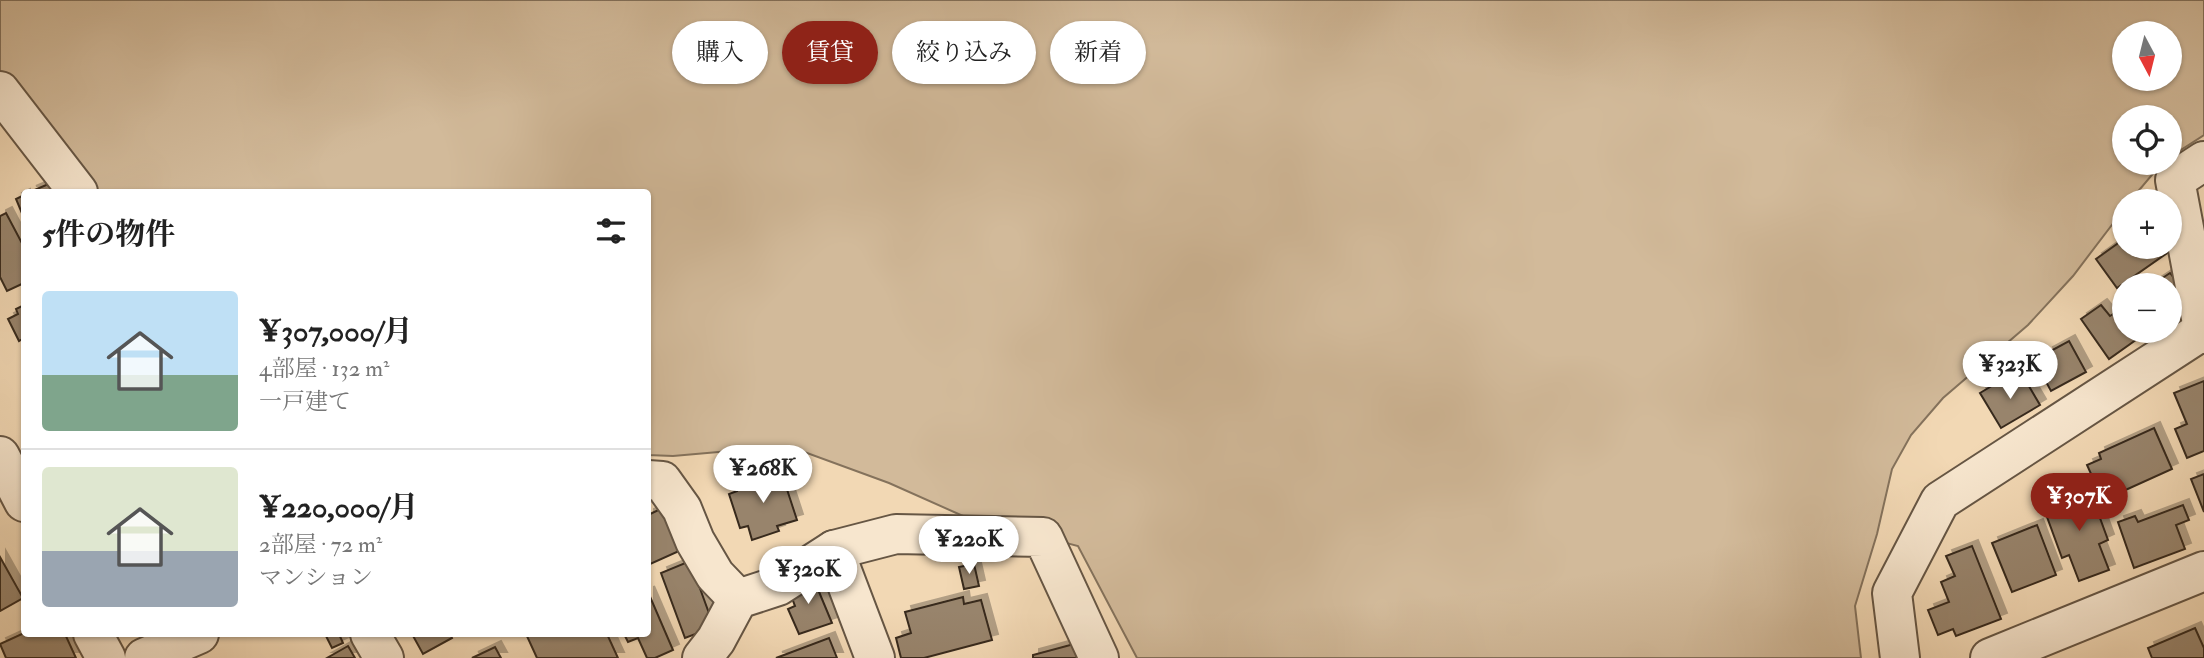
<!DOCTYPE html>
<html lang="ja">
<head>
<meta charset="utf-8">
<style>
  :root { --surface:#fff; --page:#f2f2f2; --text:#222; --muted:#767676; --line:#e0e0e0; --accent:#8f2418 }
  body { margin:0; font-family:"IM FELL Double Pica","Noto Serif JP",serif; background:var(--page); color:var(--text); height:100vh; display:flex; flex-direction:column; font-size:26px; white-space:nowrap }
  * { box-sizing:border-box; margin:0 }
  p { font-size:23px; color:var(--muted) }
  .icon { flex:none; width:38px; height:38px; fill:none; stroke:currentColor; stroke-width:2; stroke-linecap:round; stroke-linejoin:round }
  .map { position:relative; flex:1; overflow:hidden }
  .sheet { position:absolute; left:21px; top:189px; width:630px; height:448px; display:flex; flex-direction:column; background:var(--surface); border-radius:7px; box-shadow:0 2px 5px #0004 }
  .sheet>* { flex:none }
  .guide { position:absolute; left:672px; top:21px; width:665px; height:63px; display:flex; gap:14px }
  .needle { width:46px; rotate:173deg }
  .tools { position:absolute; left:2112px; top:21px; display:grid; gap:14px }
  .tools a { display:grid; place-items:center; width:70px; height:70px; border-radius:50%; background:var(--surface); box-shadow:0 2px 5px #0004; font-size:35px }
  .price { position:absolute; translate:-50% -60px; padding:0 16px; border-radius:24px; background:#fff; color:#222; font-size:23px; line-height:46px; filter:drop-shadow(0 2px 4px #0008) }
  .price::after { content:''; position:absolute; left:50%; top:42px; width:21px; height:16px; margin-left:-10px; background:inherit; clip-path:polygon(0 0,100% 0,50% 100%) }
  .price.active { background:var(--accent); color:#fff }
  ul { padding:0; list-style:none }
  li { display:flex; align-items:center; gap:21px; height:175px; padding:0 21px }
  li+li { border-top:2px solid var(--line) }
  li span { display:grid; place-items:center; flex:none; width:196px; height:140px; border-radius:7px; color:#555 }
  li>.icon { margin-inline-start:auto }
  span .icon { width:84px; height:84px; fill:#fffc; stroke-width:1 }
  li b { font-size:30px }
  h2 { display:flex; justify-content:space-between; align-items:center; height:84px; padding:0 21px; font-size:30px }
  .tag { padding:0 24px; border-radius:32px; background:var(--surface); box-shadow:0 2px 5px #0004; font-size:24px; line-height:63px }
  .tag.active { background:var(--accent); color:#fff }
  .map>svg:first-child { display:block }
  .green { fill:#d2ba9a; stroke:#84725c; stroke-width:2; fill-rule:evenodd }
  .building { fill:#98846c; stroke:#372a1e; stroke-width:2; filter:url(#shadow) }
  .lines { fill:none; stroke-linecap:round; stroke-linejoin:round }
  .minor-casing { stroke:#665644; stroke-width:42 }
  .minor { stroke:#f7e6ce; stroke-width:38 }
</style>
</head>
<body>
<div class="map">
<svg width="2204" height="658" viewBox="0 0 2204 658">
  <defs>
    <filter id="shadow"><feDropShadow dx="6" dy="-6" stdDeviation="0" flood-color="#0004"/></filter>
  </defs>
  <rect width="100%" height="100%" fill="#f2d8b4"/>
  <filter id="stains"><feTurbulence type="fractalNoise" baseFrequency=".00286" numOctaves="4"/><feColorMatrix values="0 0 0 0 .2 0 0 0 0 .09 0 0 0 0 .02 0 0 0 .5 -.17"/></filter>
  <radialGradient id="worn" r=".72"><stop offset=".6" stop-color="#630" stop-opacity="0"/><stop offset="1" stop-color="#630" stop-opacity=".3"/></radialGradient>
  <path class="green" d="M0 0H2204V135L2170 157V117H2124V163H2162L2130 201H2124V209L2073 276 2028 325 1943 398 1911 435 1892 469 1877 534 1855 606 1861 658H1137L1078 546 963 516 889 483 788 446 673 456 648 455V192H88L30 119 0 72ZM2124 33H2170V79H2124Z"/>
  <g class="building">
    <path d="M53 182 58 192H30Z"/>
    <path d="M24 195V218L16 199Z"/>
    <path d="M6 213 24 247V283L7 291 0 277V216Z"/>
    <path d="M2124 239V247H2170L2173 249 2117 288 2096 259Z"/>
    <path d="M2170 273 2181 287 2172 292 2182 307 2170 316V285H2152Z"/>
    <path d="M24 305V338L19 341 8 319 18 314 16 309Z"/>
    <path d="M2101 305 2110 316 2121 309 2124 315V331H2136L2140 337 2109 359 2081 319Z"/>
    <path d="M2069 341 2086 372 2051 391 2038 367 2051 361 2047 353Z"/>
    <path d="M2023 376 2040 405 2001 428 1980 393 2000 381 2004 387Z"/>
    <path d="M2204 381V451L2187 458 2175 429 2187 424 2174 393Z"/>
    <path d="M2154 428 2172 469 2110 497 2109 492 2101 496 2087 465 2101 459 2099 453Z"/>
    <path d="M781 471 797 520 777 526 779 531 752 540 748 526 740 528 729 494 737 491 736 486Z"/>
    <path d="M2204 474V512L2191 479Z"/>
    <path d="M2089 488 2108 540 2099 544 2109 570 2079 581 2069 555 2062 558 2043 506Z"/>
    <path d="M669 505 688 547 648 565V515Z"/>
    <path d="M2183 505 2189 520 2176 525 2185 549 2134 568 2118 522 2135 516 2138 522Z"/>
    <path d="M2037 525 2056 575 2012 592 1992 543Z"/>
    <path d="M1972 546 2001 619 1956 636 1953 629 1938 635 1928 610 1949 602 1941 582 1955 576 1946 556Z"/>
    <path d="M0 557 23 598 0 611Z"/>
    <path d="M690 561 714 627 685 638 661 573Z"/>
    <path d="M974 564 979 586 964 589 959 567Z"/>
    <path d="M812 575 832 623 799 634 788 609 795 606 787 585Z"/>
    <path d="M648 592 673 650 655 658H647L638 638 628 642 624 634H648Z"/>
    <path d="M963 597 964 604 981 600 992 640 924 658H901L896 638 911 633 905 612Z"/>
    <path d="M2195 628 2204 648V658H2152L2148 648Z"/>
    <path d="M24 633 65 634 76 658H6L0 644Z"/>
    <path d="M325 634H339L343 643 332 648Z"/>
    <path d="M412 634H450L452 638 423 654Z"/>
    <path d="M526 634H607L618 658H537Z"/>
    <path d="M829 638 837 658H776Z"/>
    <path d="M1074 644 1077 658H1033V655Z"/>
    <path d="M348 646 355 658H327Z"/>
    <path d="M495 647 501 658H472Z"/>
  </g>
  <g class="lines">
    <defs>
      <g id="minor">
        <path d="M0 91 78 192"/>
        <path d="M2204 161 2175 180 2204 334"/>
        <path d="M0 456 24 502"/>
        <path d="M648 480 662 481 682 509 695 541 715 575 738 599"/>
        <path d="M834 550 875 658"/>
        <path d="M93 634 106 658"/>
        <path d="M370 634 384 658"/>
        <path d="M144 658 199 634"/>
        <path d="M702 658 716 640 738 599 778 586 834 550 896 534 1043 537 1099 658"/>
        <path d="M1900 658 1892 593 1940 501 2202 331"/>
        <path d="M1990 658 2204 571"/>
      </g>
    </defs>
    <use href="#minor" class="minor-casing"/>
    <use href="#minor" class="minor"/>
  </g>
  <rect width="100%" height="100%" filter="url(#stains)"/>
  <rect width="100%" height="100%" fill="url(#worn)"/>
</svg>
<div class="tools">
<a><svg class="needle" viewBox="-14 -14 28 28"><path d="M0-13l5 13h-10z" fill="#e53935"/><path d="M0 13l5-13h-10z" fill="#767676"/></svg></a>
<a><svg class="icon" aria-label="locate" viewBox="0 0 24 24"><circle cx="12" cy="12" r="6"/><path d="M12 2v4M12 18v4M2 12h4M18 12h4"/></svg></a>
<a>+</a>
<a>−</a>
</div>
<b class="price" style="left:2010px;top:401px">¥323K</b>
<b class="price" style="left:763px;top:505px">¥268K</b>
<b class="price active" style="left:2079px;top:533px">¥307K</b>
<b class="price" style="left:969px;top:576px">¥220K</b>
<b class="price" style="left:808px;top:606px">¥320K</b>
<div class="guide">
<a class="tag">購入</a>
<a class="tag active">賃貸</a>
<a class="tag">絞り込み</a>
<a class="tag">新着</a>
</div>
<section class="sheet">
<h2>5件の物件<svg class="icon" aria-label="filters" viewBox="0 0 24 24"><path d="M4 7h16M4 17h16"/><circle cx="9" cy="7" r="2"/><circle cx="15" cy="17" r="2"/></svg></h2>
<ul>
<li><span style="background:linear-gradient(#bfe0f5 60%,#7fa58c 0)"><svg class="icon" aria-label="home" viewBox="0 0 24 24"><path d="M3 11l9-7 9 7M6 9v11h12V9"/></svg></span><div><b>¥307,000/月</b><p>4部屋 · 132 m²</p><p>一戸建て</p></div></li>
<li><span style="background:linear-gradient(#dfe7d0 60%,#9aa5b1 0)"><svg class="icon" aria-label="home" viewBox="0 0 24 24"><path d="M3 11l9-7 9 7M6 9v11h12V9"/></svg></span><div><b>¥220,000/月</b><p>2部屋 · 72 m²</p><p>マンション</p></div></li>
</ul>
</section>
</div>
</body>
</html>
